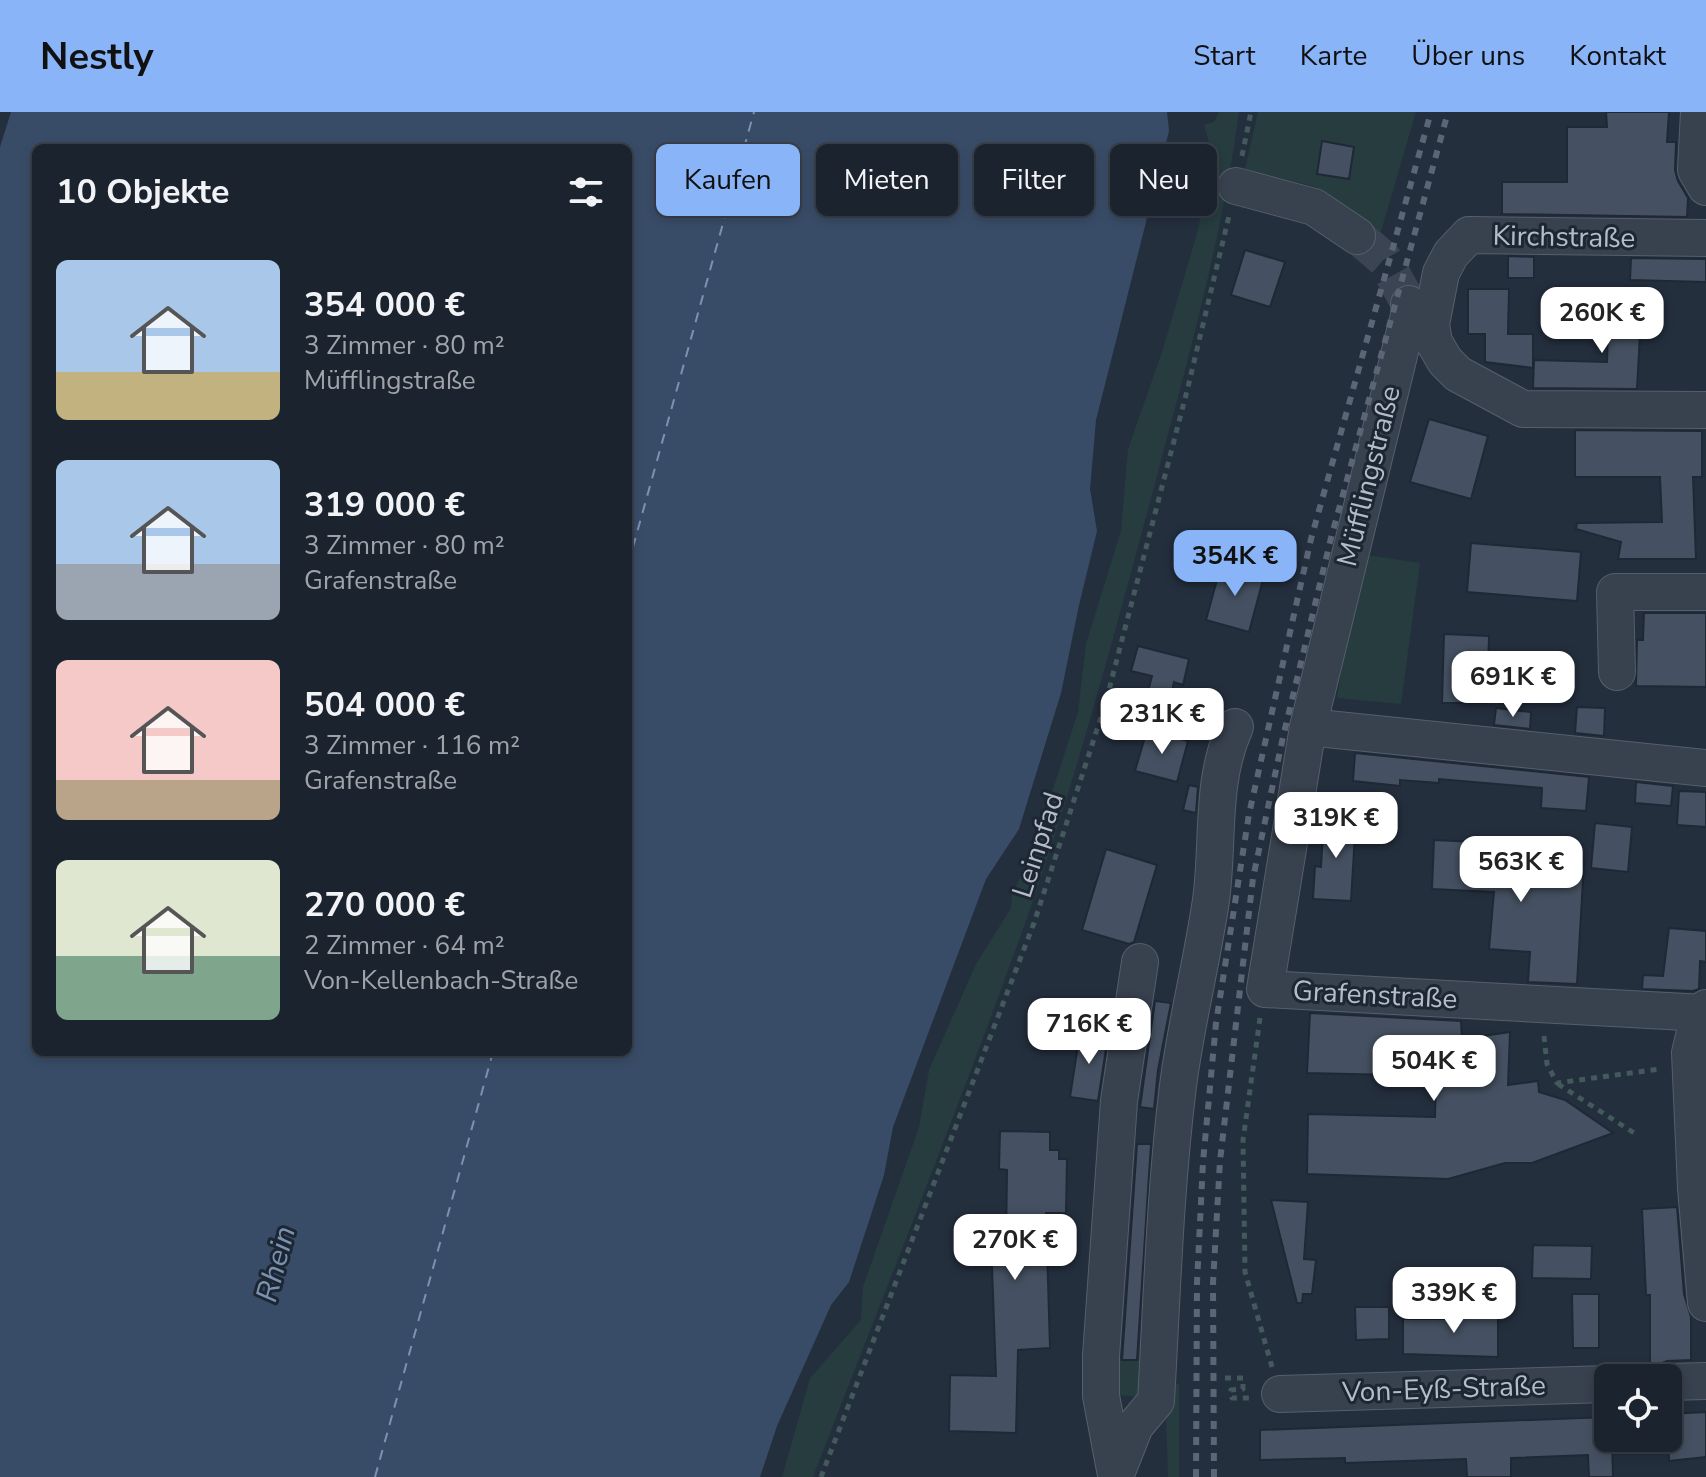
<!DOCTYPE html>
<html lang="de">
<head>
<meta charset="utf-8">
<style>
  :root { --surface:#1b232e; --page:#282f3a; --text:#f1f3f6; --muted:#a0a4aa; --line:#39404a; --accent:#8ab4f8 }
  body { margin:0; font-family:"Nunito Sans",sans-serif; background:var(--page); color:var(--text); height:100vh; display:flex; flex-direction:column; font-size:30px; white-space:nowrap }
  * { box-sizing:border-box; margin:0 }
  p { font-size:26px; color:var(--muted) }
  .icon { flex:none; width:44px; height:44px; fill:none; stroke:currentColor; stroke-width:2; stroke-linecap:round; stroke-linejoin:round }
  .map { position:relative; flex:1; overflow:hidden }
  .side { position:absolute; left:32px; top:32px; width:600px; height:912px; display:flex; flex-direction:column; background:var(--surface); border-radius:12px; box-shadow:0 4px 12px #0003,0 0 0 2px var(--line) }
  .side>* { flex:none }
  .banner { position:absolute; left:656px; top:32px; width:760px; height:72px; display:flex; gap:16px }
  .tools { position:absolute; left:1594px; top:1252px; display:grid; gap:16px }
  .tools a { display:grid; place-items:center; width:88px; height:88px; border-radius:12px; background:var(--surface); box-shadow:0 4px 12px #0003,0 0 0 2px var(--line); font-size:40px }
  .price { position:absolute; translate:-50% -68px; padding:0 18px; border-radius:16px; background:#fff; color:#222; font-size:26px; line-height:52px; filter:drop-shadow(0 2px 4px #0008) }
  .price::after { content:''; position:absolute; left:50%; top:48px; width:24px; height:18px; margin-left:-12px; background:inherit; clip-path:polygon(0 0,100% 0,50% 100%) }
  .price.on { background:var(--accent); color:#111 }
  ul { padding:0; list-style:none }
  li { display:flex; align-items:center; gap:24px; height:200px; padding:0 24px }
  li span { display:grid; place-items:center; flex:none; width:224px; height:160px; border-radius:12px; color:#555 }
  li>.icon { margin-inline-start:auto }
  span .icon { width:96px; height:96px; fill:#fffc; stroke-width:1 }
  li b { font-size:34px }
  h2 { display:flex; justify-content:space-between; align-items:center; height:96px; padding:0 24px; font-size:34px }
  .tag { padding:0 28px; border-radius:12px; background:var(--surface); box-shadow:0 4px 12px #0003,0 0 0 2px var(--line); font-size:28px; line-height:72px }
  .tag.on { background:var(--accent); color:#111 }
  header { display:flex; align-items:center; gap:48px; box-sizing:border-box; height:112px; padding:0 40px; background:var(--accent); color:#111 }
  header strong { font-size:38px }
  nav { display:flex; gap:44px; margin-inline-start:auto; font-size:28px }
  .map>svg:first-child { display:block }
  .green { fill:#263c3f }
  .water { fill:#394c67; fill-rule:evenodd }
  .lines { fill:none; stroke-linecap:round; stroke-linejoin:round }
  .ferry { stroke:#7c92b1; stroke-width:2; stroke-dasharray:10 8; stroke-linecap:butt }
  .building { fill:#455162; stroke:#1f2835; stroke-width:2 }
  .minor-tunnel { stroke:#3a4453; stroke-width:36; stroke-dasharray:36 18; stroke-linecap:butt }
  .minor-casing { stroke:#565f6c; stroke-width:38 }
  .path { stroke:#44595c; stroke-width:5; stroke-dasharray:6 6; stroke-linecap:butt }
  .minor { stroke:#38414e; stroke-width:36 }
  .rail { stroke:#5a6575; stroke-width:6; stroke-dasharray:8 8; stroke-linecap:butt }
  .labels { text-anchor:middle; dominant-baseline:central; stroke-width:6; stroke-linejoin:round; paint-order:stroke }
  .street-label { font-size:28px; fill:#b4bcc9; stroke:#1d2633 }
  .water-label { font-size:30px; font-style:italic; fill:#7c92b1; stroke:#1d2633 }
</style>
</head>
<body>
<header>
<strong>Nestly</strong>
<nav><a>Start</a><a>Karte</a><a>Über uns</a><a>Kontakt</a></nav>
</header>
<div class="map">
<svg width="1706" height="1365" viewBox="0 0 1706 1365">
  <rect width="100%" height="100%" fill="#242f3e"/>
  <g class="green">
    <path d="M1219 0H1239C1222 128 1186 254 1153 379 1113 527 1074 676 1022 820 956 1003 883 1184 813 1365H782L810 1266 861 1208 863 1175 919 1015 929 958 976 852 1011 796 1012 783 1036 730 1078 600 1086 532 1121 419 1128 337 1162 240 1198 118 1212 41 1204 13 1214 10Z"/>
    <path d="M1258 0H1416L1377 133 1364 115 1320 86 1316 75 1245 57Z"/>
    <path d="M1360 442 1420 451 1401 592 1337 586Z"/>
    <path d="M1117 1247 1142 1248 1143 1285 1115 1283Z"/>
    <path d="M1165 1271 1179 1272V1365H1168Z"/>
  </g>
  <path class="water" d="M11 0H1167L1169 19 1096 308 1090 377 1097 419 1079 493 1061 581 1019 717 986 767 893 1015 884 1063 849 1170 831 1193 777 1314 760 1365H0V35ZM36 36H628V940H36Z"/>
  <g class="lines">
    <g class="ferry">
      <path d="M628 453 754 0"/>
      <path d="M375 1365 493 940"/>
    </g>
  </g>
  <g class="building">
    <path d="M1606 0H1669L1667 30H1676L1675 58 1678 69 1688 86 1687 105 1502 102V70H1567V15H1607Z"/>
    <path d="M1322 29 1354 35 1349 67 1317 62Z"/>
    <path d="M1245 138 1285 150 1270 195 1231 183Z"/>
    <path d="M1508 144 1534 145V166H1508Z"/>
    <path d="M1631 146 1706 147V170L1630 168Z"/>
    <path d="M1468 177H1509L1508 222H1533V256L1485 250V222H1468Z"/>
    <path d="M1609 184 1642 185 1637 277 1533 276 1534 248 1607 250Z"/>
    <path d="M1429 307 1488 324 1471 387 1410 370Z"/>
    <path d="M1575 318 1702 319V365H1693L1696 447H1618L1621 430 1576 417 1577 411 1662 410 1660 365H1575Z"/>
    <path d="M1471 431 1581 440 1577 489 1467 480Z"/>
    <path d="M1221 453 1264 464 1249 520 1206 508Z"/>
    <path d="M1644 501H1706V575L1636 574 1637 528H1643Z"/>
    <path d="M1444 522 1489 524 1487 591H1442Z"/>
    <path d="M1138 534 1189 547 1183 573 1174 570 1169 593 1146 587 1152 564 1131 559Z"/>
    <path d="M1577 595 1605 596 1604 624 1575 621Z"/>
    <path d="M1496 596 1531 600 1530 617 1494 613Z"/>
    <path d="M1147 618 1188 629 1177 670 1135 659Z"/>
    <path d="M1355 641 1589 665 1586 699 1541 696 1542 676 1439 667V671L1400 668V674L1353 669Z"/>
    <path d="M1636 670 1673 674 1671 694 1635 691Z"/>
    <path d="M1189 673 1198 675 1196 701 1183 698Z"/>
    <path d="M1679 679 1706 680V715L1677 713Z"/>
    <path d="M1324 704 1356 706 1351 789 1313 787 1315 754 1321 755Z"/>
    <path d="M1595 711 1632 715 1628 760 1591 756Z"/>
    <path d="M1434 728 1497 731 1496 746 1584 750 1577 872 1528 870 1530 840 1489 837 1494 780 1432 777Z"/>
    <path d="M1106 737 1157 753 1134 830 1129 832 1082 818Z"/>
    <path d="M1669 816 1706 819V850L1700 849 1699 877 1693 879 1642 877 1643 863 1663 864Z"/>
    <path d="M1155 889 1171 891 1158 958 1154 997 1140 995Z"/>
    <path d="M1310 901 1461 909 1462 927 1510 920 1508 973 1538 969 1539 980 1565 988 1613 1021 1532 1051H1505L1448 1067 1307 1062 1308 1002 1435 1005 1436 964 1307 961Z"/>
    <path d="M1080 920 1108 924 1098 989 1070 985Z"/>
    <path d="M1000 1019 1050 1020V1038H1059V1047H1067L1066 1101H1046L1050 1236 1018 1238 1016 1321 949 1319 950 1263 996 1264 991 1129H1006L1007 1058 999 1057Z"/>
    <path d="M1137 1032H1151L1137 1248H1122Z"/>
    <path d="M1271 1088 1308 1090 1304 1147 1316 1148 1312 1182H1303L1302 1191H1297Z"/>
    <path d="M1677 1095 1684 1182 1691 1205V1248L1667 1249 1650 1256V1183H1646L1642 1097Z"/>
    <path d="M1533 1133 1592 1134 1591 1167 1532 1166Z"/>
    <path d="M1572 1182H1599V1236H1573Z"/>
    <path d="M1355 1195H1389V1227L1356 1228Z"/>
    <path d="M1461 1197H1498V1245L1403 1242V1207H1461Z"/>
    <path d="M1706 1300V1345L1669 1349 1668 1302Z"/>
    <path d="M1608 1305V1326H1612L1613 1365H1589L1588 1343 1511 1346V1365H1467L1466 1347 1345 1351V1346L1260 1348V1318Z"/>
  </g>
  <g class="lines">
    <path class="minor-tunnel" d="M1357 124 1384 147 1409 192"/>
    <defs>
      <g id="minor">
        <path d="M1699 0 1696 58 1706 75"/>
        <path d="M1236 74 1314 95 1357 124"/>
        <path d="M1706 126 1469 123 1451 142 1441 161 1431 212 1434 230 1445 249 1458 262 1523 297 1706 298"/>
        <path d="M1409 192 1411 196 1403 227 1308 615 1265 877 1704 901"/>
        <path d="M1617 560 1615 480H1706"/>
        <path d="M1308 615 1706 656"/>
        <path d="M1706 896 1695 920 1690 941 1696 1076 1706 1191"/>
        <path d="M1668 1270 1706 1269"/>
        <path d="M1280 1282 1608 1272"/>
        <path d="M1116 1362 1135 1314 1156 1289C1162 1184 1165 1078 1178 974 1186 911 1202 850 1211 788 1219 730 1210 670 1235 615"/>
        <path d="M1116 1363 1101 1284V1244L1119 989 1140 850"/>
      </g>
    </defs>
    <use href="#minor" class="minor-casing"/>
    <g class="path">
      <path d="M1242 44 1251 0"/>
      <path d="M1105 593 1125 599 1207 611"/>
      <path d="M1260 906 1243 1028 1245 1160 1272 1255"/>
      <path d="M1544 924 1547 952 1557 971 1660 957"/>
      <path d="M1558 972 1634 1021"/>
      <path d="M1225 1266H1243V1277L1231 1278 1232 1286H1251"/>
      <path d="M821 1365 1034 811 1105 593 1187 279 1229 104"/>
    </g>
    <use href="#minor" class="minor"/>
    <g class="rail">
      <path d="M1196 1365 1197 1171 1203 1050 1216 911 1249 702 1311 427 1431 0"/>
      <path d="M1214 1365 1213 1171 1220 1049 1253 766 1283 625 1331 426 1448 0"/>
    </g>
  </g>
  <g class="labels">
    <g class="street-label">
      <text transform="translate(1564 125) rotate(1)">Kirchstraße</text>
      <text transform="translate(1369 364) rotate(-76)">Müfflingstraße</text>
      <text transform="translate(1038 733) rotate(-72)">Leinpfad</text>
      <text transform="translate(1375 883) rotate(3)">Grafenstraße</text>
      <text transform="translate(1444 1277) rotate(-2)">Von-Eyß-Straße</text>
    </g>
    <g class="water-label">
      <text transform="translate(276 1152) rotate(-75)">Rhein</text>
    </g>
  </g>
</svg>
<div class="tools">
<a><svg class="icon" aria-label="locate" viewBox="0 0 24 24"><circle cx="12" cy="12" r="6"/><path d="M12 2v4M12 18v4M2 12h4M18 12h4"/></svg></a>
</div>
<b class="price" style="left:1602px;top:243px">260K €</b>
<b class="price on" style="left:1235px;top:486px">354K €</b>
<b class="price" style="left:1513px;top:607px">691K €</b>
<b class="price" style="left:1162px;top:644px">231K €</b>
<b class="price" style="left:1336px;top:748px">319K €</b>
<b class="price" style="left:1521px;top:792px">563K €</b>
<b class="price" style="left:1089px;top:954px">716K €</b>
<b class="price" style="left:1434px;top:991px">504K €</b>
<b class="price" style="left:1015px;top:1170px">270K €</b>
<b class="price" style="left:1454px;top:1223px">339K €</b>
<div class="banner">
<a class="tag on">Kaufen</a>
<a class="tag">Mieten</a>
<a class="tag">Filter</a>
<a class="tag">Neu</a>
</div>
<section class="side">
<h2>10 Objekte<svg class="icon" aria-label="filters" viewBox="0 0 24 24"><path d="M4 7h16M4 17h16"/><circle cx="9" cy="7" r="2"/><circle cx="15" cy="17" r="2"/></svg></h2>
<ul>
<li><span style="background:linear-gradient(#a9c7e8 70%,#c2b280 0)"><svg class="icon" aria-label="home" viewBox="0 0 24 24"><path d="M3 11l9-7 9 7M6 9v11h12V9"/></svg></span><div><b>354 000 €</b><p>3 Zimmer · 80 m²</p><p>Müfflingstraße</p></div></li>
<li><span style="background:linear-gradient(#a9c7e8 65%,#9aa5b1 0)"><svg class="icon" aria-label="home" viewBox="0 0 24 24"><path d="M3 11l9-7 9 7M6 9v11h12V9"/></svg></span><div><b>319 000 €</b><p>3 Zimmer · 80 m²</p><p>Grafenstraße</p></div></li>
<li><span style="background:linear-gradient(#f6c9c9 75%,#b9a48a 0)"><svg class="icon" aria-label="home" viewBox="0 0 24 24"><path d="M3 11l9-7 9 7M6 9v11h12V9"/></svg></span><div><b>504 000 €</b><p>3 Zimmer · 116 m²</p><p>Grafenstraße</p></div></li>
<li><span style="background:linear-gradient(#dfe7d0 60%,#7fa58c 0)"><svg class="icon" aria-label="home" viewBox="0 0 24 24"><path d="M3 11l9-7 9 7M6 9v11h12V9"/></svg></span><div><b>270 000 €</b><p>2 Zimmer · 64 m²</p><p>Von-Kellenbach-Straße</p></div></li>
</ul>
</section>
</div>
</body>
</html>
